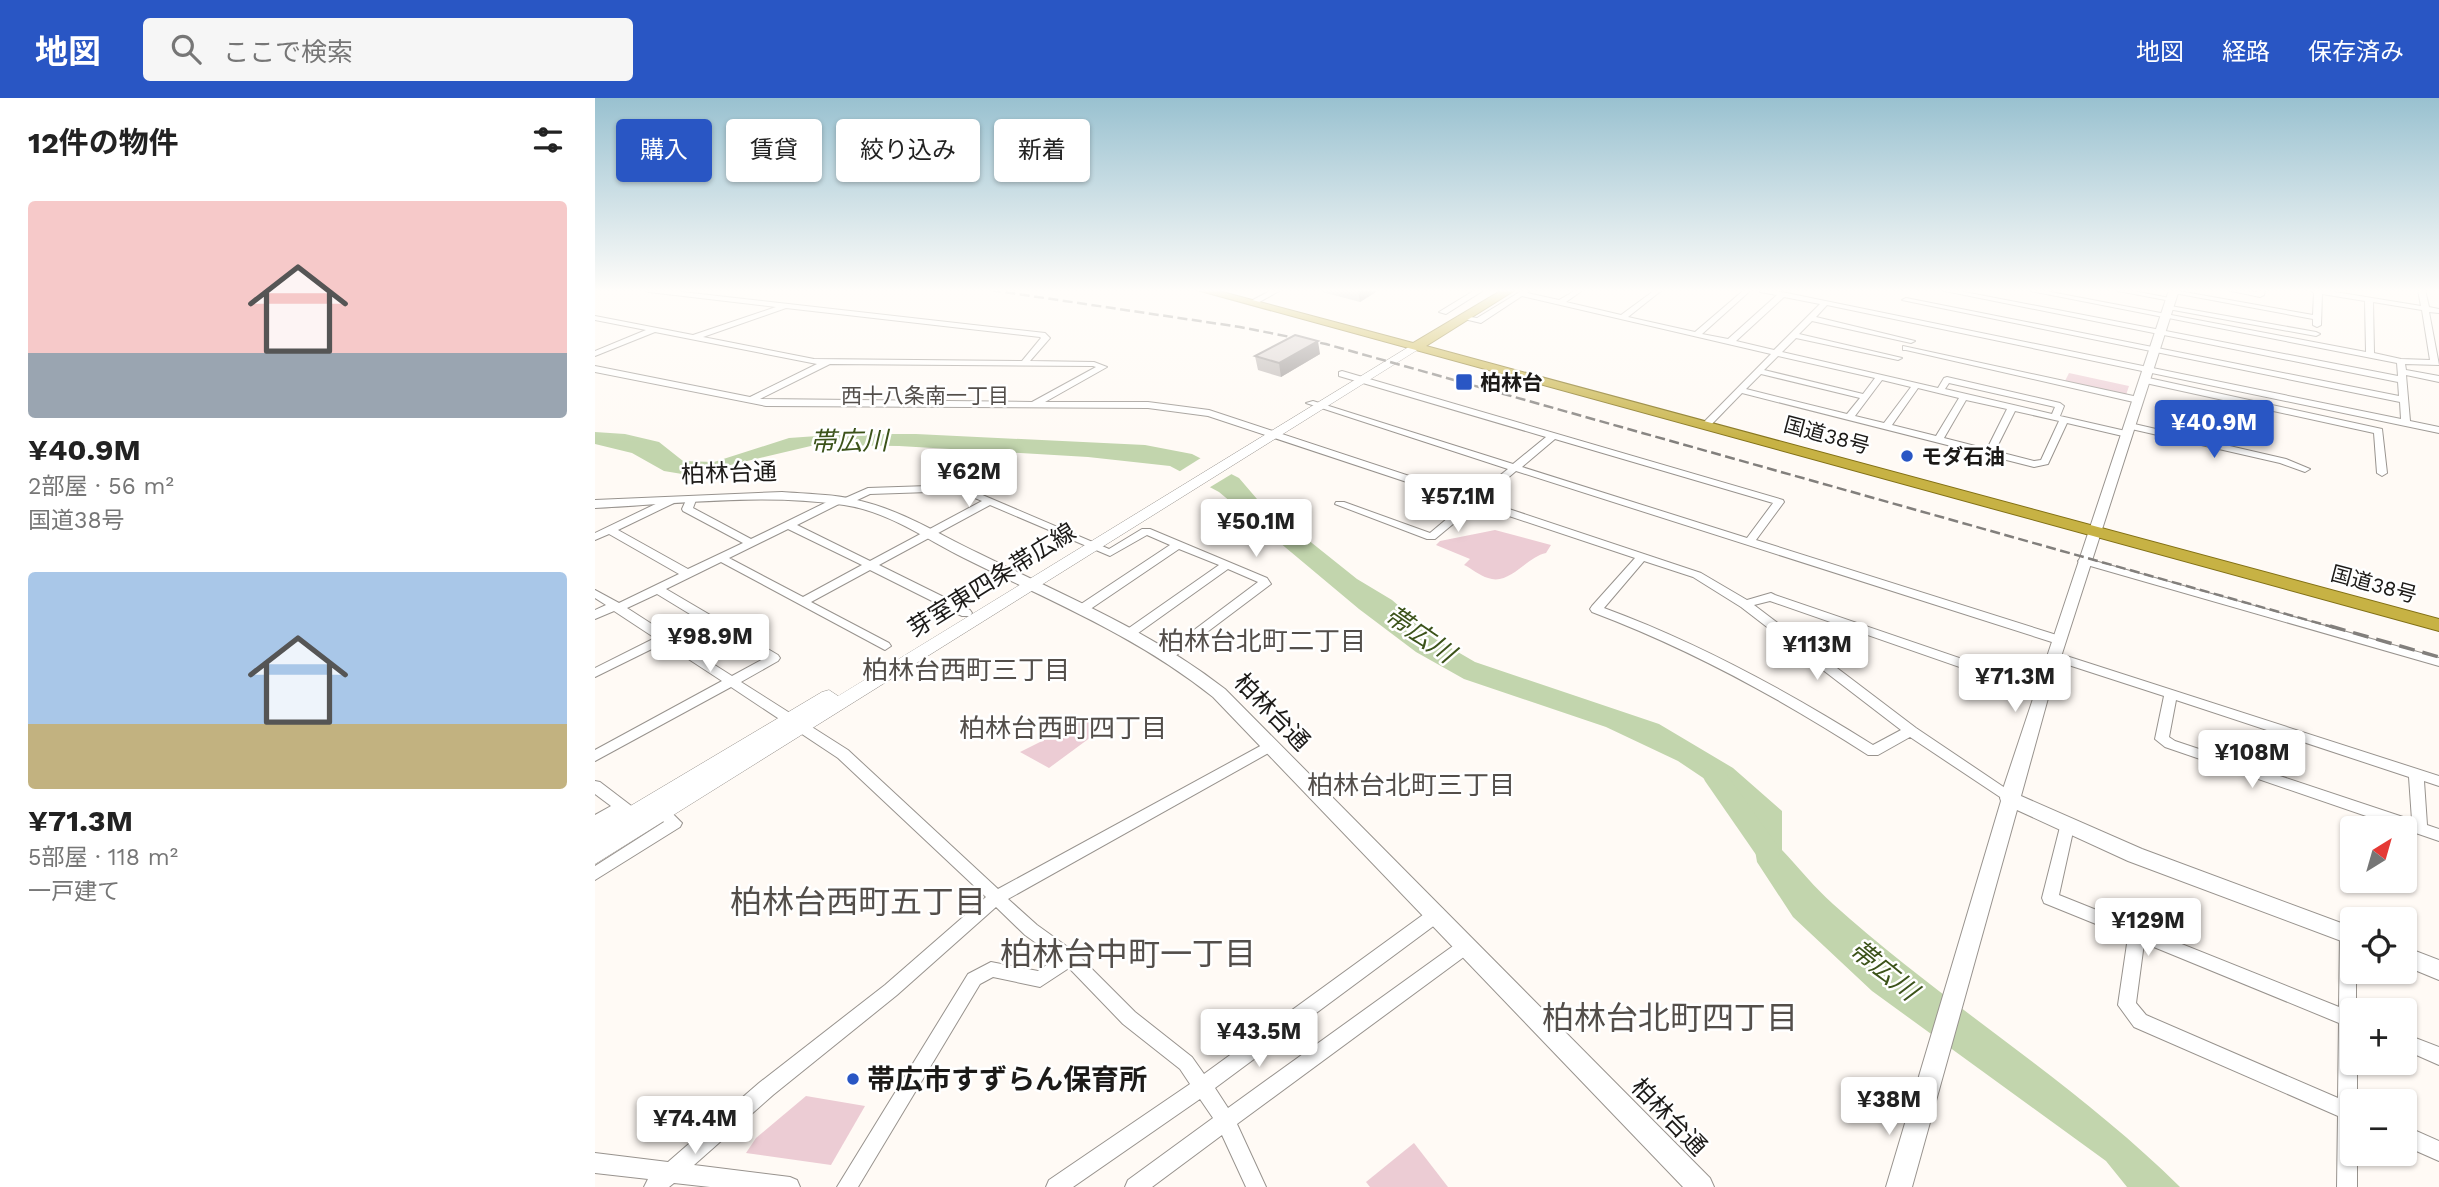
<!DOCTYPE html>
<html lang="ja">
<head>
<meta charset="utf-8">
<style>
  :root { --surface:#fff; --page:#f6f6f6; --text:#222; --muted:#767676; --accent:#2956c4 }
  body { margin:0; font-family:"Work Sans","Noto Sans JP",sans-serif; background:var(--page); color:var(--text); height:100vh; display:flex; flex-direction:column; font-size:26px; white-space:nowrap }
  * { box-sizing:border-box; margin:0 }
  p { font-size:23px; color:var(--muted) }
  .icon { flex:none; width:38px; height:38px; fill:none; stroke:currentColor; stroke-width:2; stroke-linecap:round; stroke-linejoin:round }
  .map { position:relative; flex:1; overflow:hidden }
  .sheet { display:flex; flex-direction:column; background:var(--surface); width:595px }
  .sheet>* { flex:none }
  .top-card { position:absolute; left:21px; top:21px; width:665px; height:63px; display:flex; gap:14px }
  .needle { width:46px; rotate:37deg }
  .controls { position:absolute; left:1745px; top:718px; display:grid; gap:14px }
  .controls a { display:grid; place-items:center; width:77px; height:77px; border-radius:7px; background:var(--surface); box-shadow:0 2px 5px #0004; font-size:35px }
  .price { position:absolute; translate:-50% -60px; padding:0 16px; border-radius:7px; background:#fff; color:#222; font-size:23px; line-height:46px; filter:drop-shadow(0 2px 4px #0008) }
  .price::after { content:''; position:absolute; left:50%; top:42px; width:21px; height:16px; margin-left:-10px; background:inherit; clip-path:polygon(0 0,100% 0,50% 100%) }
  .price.active { background:var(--accent); color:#fff }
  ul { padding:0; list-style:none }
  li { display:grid; align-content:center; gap:14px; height:371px; padding:0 28px }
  li span { display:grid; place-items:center; height:217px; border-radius:7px; color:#555 }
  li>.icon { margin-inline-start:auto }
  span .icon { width:126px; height:126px; fill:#fffc; stroke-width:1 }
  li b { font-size:30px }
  h2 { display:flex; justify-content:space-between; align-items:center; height:84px; padding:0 28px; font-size:30px }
  .pill { padding:0 24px; border-radius:7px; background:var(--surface); box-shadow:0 2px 5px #0004; font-size:24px; line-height:63px }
  .pill.active { background:var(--accent); color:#fff }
  header { display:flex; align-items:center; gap:42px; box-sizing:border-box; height:98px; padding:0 35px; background:var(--accent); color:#fff }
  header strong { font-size:33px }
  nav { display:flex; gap:38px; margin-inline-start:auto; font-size:24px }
  .search { width:490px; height:63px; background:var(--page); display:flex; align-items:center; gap:18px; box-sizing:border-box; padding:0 24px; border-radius:7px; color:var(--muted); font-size:26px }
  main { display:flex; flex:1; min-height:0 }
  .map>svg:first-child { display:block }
  .green { fill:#ecccd4 }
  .water { fill:#c2d5ad }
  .pier { fill:#fffaf5 }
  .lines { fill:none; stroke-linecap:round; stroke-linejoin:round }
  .river { fill:#c2d5ad; fill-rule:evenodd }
  .minor-casing { stroke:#98938e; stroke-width:2 }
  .tertiary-casing { stroke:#98938e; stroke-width:2 }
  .secondary-casing { stroke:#98938e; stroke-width:1 }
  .trunk-casing { stroke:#827016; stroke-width:2 }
  .minor { fill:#fff; fill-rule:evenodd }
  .tertiary { fill:#fff; fill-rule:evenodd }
  .secondary { fill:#fff; fill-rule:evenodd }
  .trunk { fill:#c7b244; fill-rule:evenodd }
  .rail-far1 { stroke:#827f7c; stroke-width:2.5; stroke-dasharray:10 4.5; stroke-linecap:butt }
  .rail { stroke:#827f7c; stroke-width:3.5; stroke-dasharray:16 8; stroke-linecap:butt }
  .wall { fill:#bbb4b2 }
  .shaded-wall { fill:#989291 }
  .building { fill:#d9d1cf; stroke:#989291; stroke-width:2 }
  .poi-dot { fill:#2956c4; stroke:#fff; stroke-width:2.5 }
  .labels { text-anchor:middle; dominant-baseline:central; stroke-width:5; stroke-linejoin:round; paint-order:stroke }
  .far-poi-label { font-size:21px; font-weight:bold; fill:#1c1a18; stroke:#fff; text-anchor:start }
  .far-neighbourhood-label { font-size:21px; fill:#534e4a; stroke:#fff }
  .far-street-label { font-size:21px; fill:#1c1a18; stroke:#fff }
  .street-label { font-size:24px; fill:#1c1a18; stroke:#fff }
  .water-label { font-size:26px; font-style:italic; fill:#3c531a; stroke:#fff }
  .neighbourhood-label { font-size:26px; fill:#534e4a; stroke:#fff }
  .near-poi-label { font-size:28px; font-weight:bold; fill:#1c1a18; stroke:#fff; text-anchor:start }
  .near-neighbourhood-label { font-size:32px; fill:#534e4a; stroke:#fff }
</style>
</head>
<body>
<header>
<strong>地図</strong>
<div class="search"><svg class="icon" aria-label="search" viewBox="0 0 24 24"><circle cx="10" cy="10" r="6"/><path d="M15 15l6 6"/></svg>ここで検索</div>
<nav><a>地図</a><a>経路</a><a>保存済み</a></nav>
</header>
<main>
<section class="sheet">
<h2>12件の物件<svg class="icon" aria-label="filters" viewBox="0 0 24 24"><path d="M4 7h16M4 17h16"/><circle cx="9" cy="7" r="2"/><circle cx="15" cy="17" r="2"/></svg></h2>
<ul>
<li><span style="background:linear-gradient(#f6c9c9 70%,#9aa5b1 0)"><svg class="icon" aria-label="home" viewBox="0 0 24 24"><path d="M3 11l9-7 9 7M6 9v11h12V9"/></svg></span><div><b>¥40.9M</b><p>2部屋 · 56 m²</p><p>国道38号</p></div></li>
<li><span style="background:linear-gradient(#a9c7e8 70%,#c2b280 0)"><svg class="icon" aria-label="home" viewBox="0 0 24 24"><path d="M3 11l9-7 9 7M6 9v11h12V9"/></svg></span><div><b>¥71.3M</b><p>5部屋 · 118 m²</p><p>一戸建て</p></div></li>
</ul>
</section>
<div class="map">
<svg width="1844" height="1089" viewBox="0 0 1844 1089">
  <rect width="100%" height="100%" fill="#fffaf5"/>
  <g class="green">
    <path d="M1474 275 1534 288 1531 297 1470 283Z"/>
    <path d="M900 432 956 447 951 455C931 459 915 488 893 480 885 478 876 470 869 467L875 461 841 447 845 443Z"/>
    <path d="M495 621 511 628 454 670 425 654 451 641 456 632 475 623Z"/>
    <path d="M211 998 270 1008 236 1067 151 1055 161 1040Z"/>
    <path d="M819 1045 853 1089H775L771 1084Z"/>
  </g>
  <path class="water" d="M0 334 30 336 64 344 88 363 119 364 194 340 250 336H321L550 347 597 356 644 380 662 401 762 481 797 502 844 543 880 564 1064 626 1138 670 1187 713V752C1204 770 1220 790 1238 806 1349 906 1479 984 1585 1089H1532L1511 1063 1277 893 1198 819 1162 764 1153 710 1083 663 1011 629 869 581 821 554 764 511 624 394 575 368 493 359 304 348 220 347 93 377 69 373 37 355 0 346Z"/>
  <path class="pier" d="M609 358 640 374 612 391 582 375Z"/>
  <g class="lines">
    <path class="river" d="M1119 668 1128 671 1182 747 1186 754 1182 761 1173 764 1164 761 1110 683 1107 677 1110 671Z"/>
    <defs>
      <g id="minor">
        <path d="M50 192H70L450 235 455 240 435 263 499 264 512 269 450 304H553L614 312 878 399 913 371 711 305 718 303 918 366 951 339 744 278V274L747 273 1188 402 1189 404 1161 442 1468 539 1470 542 1468 545H1460L921 373 887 402 1106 475 1152 502 1176 495 1180 497 1452 590 1453 593 1452 596H1442L1175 503 1159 507 1321 630 1419 696 1421 700 1419 704 1414 705 1315 639 1283 657H1273C1185 600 1095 551 997 514L995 511 997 508 1040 460 881 407 840 441H832L740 406 741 404H749L835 435 872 404 613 318 553 310 171 308 0 274V268L155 299 222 266 60 234 0 258V253L51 232 0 222V218L98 237 181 209 54 194ZM191 210 445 239 446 240 427 263 219 261 108 239ZM235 266 498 268 501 269 437 304 165 301ZM960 341 1178 405 1152 440 927 369ZM1049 463 1098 479 1146 509 1306 632 1278 647C1192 593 1104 545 1009 510Z"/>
        <path d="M677 192H686L659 207 652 205Z"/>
        <path d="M880 192H889L851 216 844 214Z"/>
        <path d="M928 192H935L932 195 964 202 981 192H988L971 204 1026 217 1060 192H1067L1033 219 1100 234 1149 192H1156L1107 236 1133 241 1182 197 1165 194V192H1177L1806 321 1805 304 1307 202 1311 200 1804 298 1803 284 1345 192H1359L1803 278 1802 265 1431 192H1445L1771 254 1770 203 1727 196 1726 227 1722 229 1718 227V221L1574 194 1578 192 1718 217 1719 195 1714 192H1728L1826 208 1823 192H1830L1834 209 1844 211V215L1834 214 1844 267 1810 266 1811 272 1844 278V284L1811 277 1815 323 1844 329V335L1232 207 1221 219 1320 243 1316 245 1217 223 1204 236 1307 260 1303 262 1201 240 1187 254 1343 290 1349 280 1352 279 1465 305 1469 308 1465 318 1535 334 1537 336 1532 339 1472 325 1453 366 1439 369 1147 295 1113 330H1107V326L1176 256 927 198 886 225 865 220 869 218 882 220ZM1189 199 1225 206 1179 252 1141 243ZM1778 204 1827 212 1835 262 1806 261 1779 255ZM1183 258 1280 280 1268 296 1169 272ZM1166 276 1265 300 1252 316 1151 291ZM1287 282 1316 289 1289 325 1260 318ZM1354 285 1460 309 1457 316 1350 291ZM1323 290 1364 300 1341 338 1297 327ZM1371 302 1412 311 1392 351 1349 340ZM1420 313 1464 323 1446 362 1439 363 1400 353Z"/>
        <path d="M1518 192H1533L1580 201 1576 203Z"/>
        <path d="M1632 192 1662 194 1663 192H1670L1669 197 1665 199Z"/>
        <path d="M1570 207 1721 234 1725 236 1721 238 1573 211 1569 209Z"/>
        <path d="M1308 248 1543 299 1547 302 1543 305 1311 252H1308Z"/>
        <path d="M1549 279 1787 331 1792 375 1787 378 1782 375 1779 335 1546 284 1545 282Z"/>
        <path d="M1535 325 1691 361 1715 371 1710 374 1685 365 1532 330V326Z"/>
        <path d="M364 387 514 451 547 431H555L672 480 676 486 579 559H571L569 556 571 553 663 484 633 471 539 538H531L529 535 531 532 624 467 584 451 491 514H483L481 511 483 508 575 447 552 437 515 458 395 407 284 467 375 512 377 515 375 518H367L275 472 216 504 294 545 296 548 290 552 126 464 71 491 183 557 185 560 183 563 146 584 253 652 403 791 669 646H679L681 649 679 652 413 801 442 827 481 855 540 914 597 959 609 976 836 811 842 809 848 811 850 816 848 821 620 990 633 1010 865 843 871 841 877 843 879 848 877 853 642 1026 671 1089H651L627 1037 557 1089H530L533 1082 618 1020 605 1001 478 1089H451L454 1082 595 986 585 971 528 926 474 870 445 889 398 879 385 886 263 1089H242L373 876 396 864 443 873 462 860 430 837 401 809 302 897 178 997 99 1067 195 1079 202 1082 205 1089H115L79 1085 74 1089H49L53 1081 0 1075V1055L73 1064 164 985 290 887 391 799 243 660 136 589 0 663V652L127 583 69 545 0 579V570L60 540 19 513 0 521V512L11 507 0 500V492L24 505 84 476 14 436 0 442V435L71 401H79V405L23 432 93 471 148 445 88 413 87 411 92 400H100L101 402 98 410 156 441 240 400 248 401 273 390ZM363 393 387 403 275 463 202 427 248 404 256 405 275 396ZM193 431 267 467 208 499 134 460ZM62 496 108 524 77 539 32 510ZM117 529 170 560 137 578 85 545Z"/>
        <path d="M1489 460 1844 560V568L1485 465 1483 463 1485 461Z"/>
        <path d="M1459 554 1844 678V688L1829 683 1832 727 1844 731V743L1570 649 1560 641 1569 598 1455 561 1453 558ZM1581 602 1814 679 1817 722 1580 643 1574 639Z"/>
        <path d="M0 683 5 684 43 713 45 717 43 721 38 723 26 716 0 730V717L16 708 0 696Z"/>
        <path d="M68 709 73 711 87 725 85 729 0 782V768L69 724 61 715 63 711Z"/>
        <path d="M1472 723 1477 725 1479 729 1464 797 1744 909 1745 837 1747 832 1753 830 1757 831V873H1761V912H1757V964H1762V1003H1757V1055H1762V1089H1742L1743 1018 1539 929 1523 907 1533 839 1449 805 1447 800 1465 729 1467 725ZM1549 845 1744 925 1743 1000 1551 917 1541 905Z"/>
        <path d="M1810 936 1844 949V967L1810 952Z"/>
        <path d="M1810 1028 1844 1043V1063L1810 1048Z"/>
      </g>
      <g id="tertiary">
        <path d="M1574 192H1584L1455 593 1426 698 1547 751 1757 829V847L1533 763 1422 712 1317 1089H1291L1406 703 1405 700Z"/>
        <path d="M187 394C213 396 241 396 266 403 308 413 345 437 383 455 468 497 554 532 630 591L1115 1080 1119 1089H1088L618 599C542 538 455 503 369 460 331 441 292 413 249 407 167 395 82 406 0 410V402Z"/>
        <path d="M1810 849 1844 862V882L1810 868Z"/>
      </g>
      <path id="secondary" d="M817 247 827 249 0 766V729L227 594 234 592 243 598Z"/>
      <path id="trunk" d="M602 192H620L818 245 907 192H920L831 248 1844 521V533Z"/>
    </defs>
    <use href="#minor" class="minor-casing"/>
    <use href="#tertiary" class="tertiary-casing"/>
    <use href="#secondary" class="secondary-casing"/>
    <use href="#trunk" class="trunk-casing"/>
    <use href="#minor" class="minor"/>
    <use href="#tertiary" class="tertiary"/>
    <use href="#secondary" class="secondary"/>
    <use href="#trunk" class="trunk"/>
    <path class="rail-far1" d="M396 192 645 229 731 246 1741 530"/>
    <path class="rail" d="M1735 528 1844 559"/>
  </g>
  <g class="wall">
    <path d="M720 192H784L765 204Z"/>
    <path d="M725 256 686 279 663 272 660 258Z"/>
  </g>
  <g class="shaded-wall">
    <path d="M763 192H784L765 204Z"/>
    <path d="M723 243 725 256 686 279 684 265Z"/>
  </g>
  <path class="building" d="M700 237 723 243 684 265 660 258Z"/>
  <linearGradient id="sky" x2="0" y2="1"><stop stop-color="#99c1d0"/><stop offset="0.56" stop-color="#fffdfa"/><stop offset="1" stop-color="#fffdfa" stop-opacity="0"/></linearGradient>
  <rect width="1844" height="344" fill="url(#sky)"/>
  <g class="poi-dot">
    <rect x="860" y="275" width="18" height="18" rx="3.5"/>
    <circle cx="1312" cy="358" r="7"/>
    <circle cx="258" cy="981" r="7"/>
  </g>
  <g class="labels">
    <g class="far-poi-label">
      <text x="885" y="284">柏林台</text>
      <text x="1326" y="358">モダ石油</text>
    </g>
    <g class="far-neighbourhood-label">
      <text x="330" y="297">西十八条南一丁目</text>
    </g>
    <g class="far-street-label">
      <text transform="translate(1232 337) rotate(15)">国道38号</text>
      <text transform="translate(1779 486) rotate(15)">国道38号</text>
    </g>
    <g class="street-label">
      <text transform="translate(134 375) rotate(-2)">柏林台通</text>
      <text transform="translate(397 482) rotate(-32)">芽室東四条帯広線</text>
      <text transform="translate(677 614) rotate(46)">柏林台通</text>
      <text transform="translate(1074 1019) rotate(46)">柏林台通</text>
    </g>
    <g class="water-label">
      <text transform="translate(254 343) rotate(-1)">帯広川</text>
      <text transform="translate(825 536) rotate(35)">帯広川</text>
      <text transform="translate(1289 872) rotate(39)">帯広川</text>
    </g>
    <g class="neighbourhood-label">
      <text x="667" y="543">柏林台北町二丁目</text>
      <text x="371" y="572">柏林台西町三丁目</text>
      <text x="468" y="630">柏林台西町四丁目</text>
      <text x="816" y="687">柏林台北町三丁目</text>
    </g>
    <g class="near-poi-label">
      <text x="272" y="981">帯広市すずらん保育所</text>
    </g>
    <g class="near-neighbourhood-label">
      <text x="263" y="804">柏林台西町五丁目</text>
      <text x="533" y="856">柏林台中町一丁目</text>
      <text x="1075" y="920">柏林台北町四丁目</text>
    </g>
  </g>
</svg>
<div class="controls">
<a><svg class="needle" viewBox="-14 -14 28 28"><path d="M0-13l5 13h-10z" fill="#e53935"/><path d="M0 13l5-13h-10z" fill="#767676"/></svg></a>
<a><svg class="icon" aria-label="locate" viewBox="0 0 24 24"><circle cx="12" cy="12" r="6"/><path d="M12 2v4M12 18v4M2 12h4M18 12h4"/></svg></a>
<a>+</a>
<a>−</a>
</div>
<b class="price active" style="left:1619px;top:362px">¥40.9M</b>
<b class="price" style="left:374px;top:411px">¥62M</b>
<b class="price" style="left:863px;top:436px">¥57.1M</b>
<b class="price" style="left:661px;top:461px">¥50.1M</b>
<b class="price" style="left:115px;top:576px">¥98.9M</b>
<b class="price" style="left:1222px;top:584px">¥113M</b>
<b class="price" style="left:1420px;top:616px">¥71.3M</b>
<b class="price" style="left:1657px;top:692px">¥108M</b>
<b class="price" style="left:1553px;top:860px">¥129M</b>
<b class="price" style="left:664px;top:971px">¥43.5M</b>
<b class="price" style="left:1294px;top:1039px">¥38M</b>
<b class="price" style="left:100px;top:1058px">¥74.4M</b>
<div class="top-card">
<a class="pill active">購入</a>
<a class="pill">賃貸</a>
<a class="pill">絞り込み</a>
<a class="pill">新着</a>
</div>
</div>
</main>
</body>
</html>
